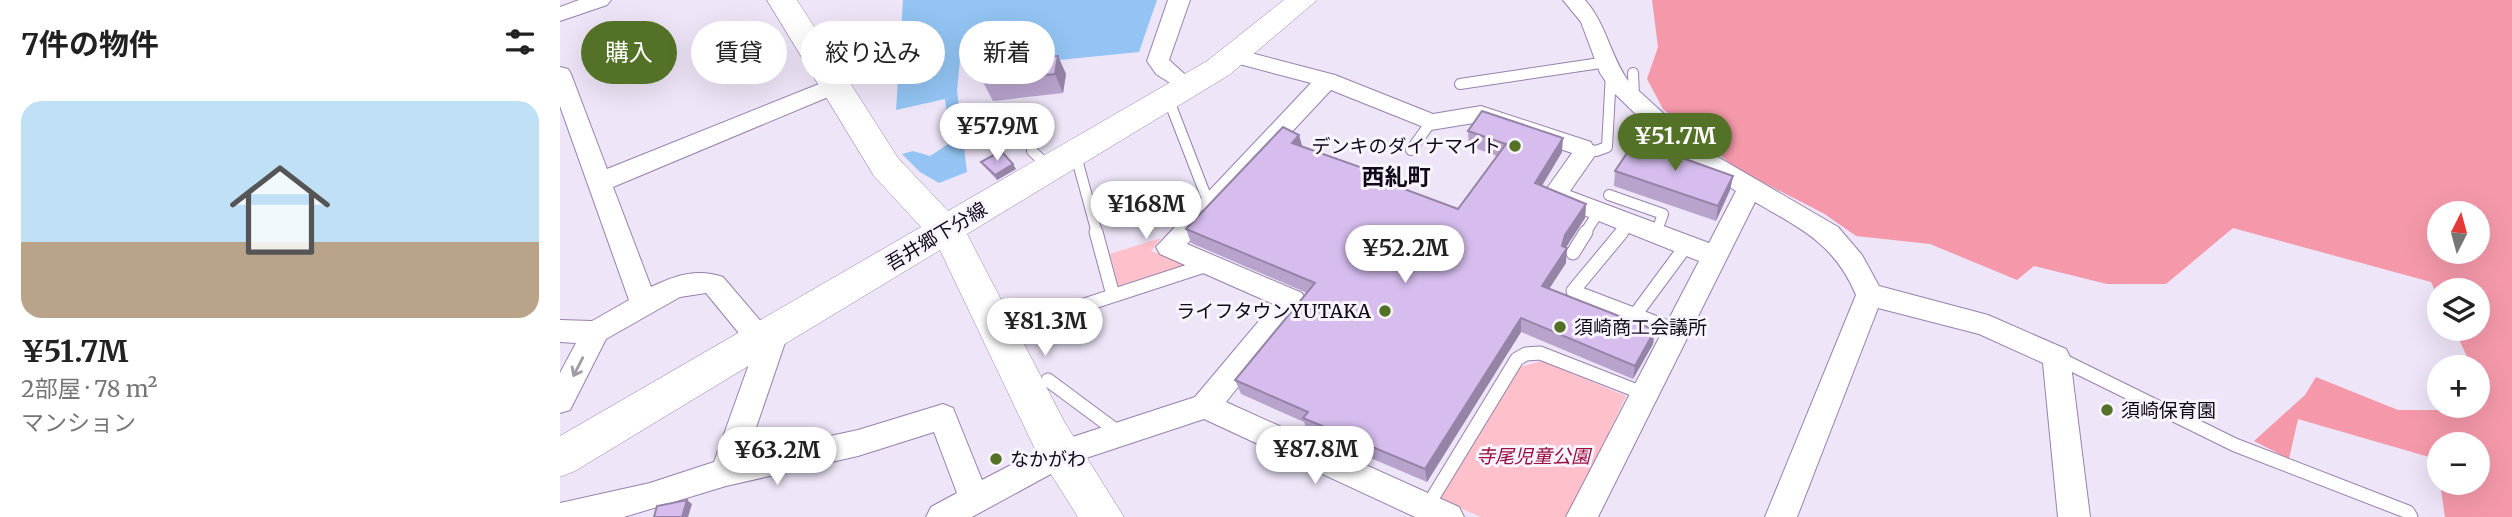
<!DOCTYPE html>
<html lang="ja">
<head>
<meta charset="utf-8">
<style>
  :root { --surface:#fff; --page:#f2f2f2; --text:#222; --muted:#767676; --line:#e0e0e0; --accent:#547227 }
  body { margin:0; font-family:Merriweather,"Noto Sans JP",serif; background:var(--page); color:var(--text); height:100vh; display:flex; flex-direction:column; font-size:26px; white-space:nowrap }
  * { box-sizing:border-box; margin:0 }
  p { font-size:23px; color:var(--muted) }
  .icon { flex:none; width:38px; height:38px; fill:none; stroke:currentColor; stroke-width:2; stroke-linecap:round; stroke-linejoin:round }
  .map { position:relative; flex:1; overflow:hidden }
  .details { display:flex; flex-direction:column; background:var(--surface); width:560px }
  .details>* { flex:none }
  .banner { position:absolute; left:21px; top:21px; width:665px; height:63px; display:flex; gap:14px }
  .needle { width:46px; rotate:6deg }
  .buttons { position:absolute; left:1867px; top:201px; display:grid; gap:14px }
  .buttons a { display:grid; place-items:center; width:63px; height:63px; border-radius:50%; background:var(--surface); box-shadow:0 7px 28px #0002; font-size:35px }
  .price { position:absolute; translate:-50% -60px; padding:0 16px; border-radius:24px; background:#fff; color:#222; font-size:23px; line-height:46px; filter:drop-shadow(0 2px 4px #0008) }
  .price::after { content:''; position:absolute; left:50%; top:42px; width:21px; height:16px; margin-left:-10px; background:inherit; clip-path:polygon(0 0,100% 0,50% 100%) }
  .price.on { background:var(--accent); color:#fff }
  ul { padding:0; list-style:none }
  li { display:grid; align-content:center; gap:14px; height:371px; padding:0 21px }
  li+li { border-top:2px solid var(--line) }
  li span { display:grid; place-items:center; height:217px; border-radius:21px; color:#555 }
  li>.icon { margin-inline-start:auto }
  span .icon { width:126px; height:126px; fill:#fffc; stroke-width:1 }
  li b { font-size:30px }
  h2 { display:flex; justify-content:space-between; align-items:center; height:84px; padding:0 21px; font-size:30px }
  .chip { padding:0 24px; border-radius:32px; background:var(--surface); box-shadow:0 7px 28px #0002; font-size:24px; line-height:63px }
  .chip.on { background:var(--accent); color:#fff }
  main { display:flex; flex:1; min-height:0 }
  .map>svg:first-child { display:block }
  .green { fill:#fec0ca }
  .forest { fill:#f599aa; fill-rule:evenodd }
  .water { fill:#93c4f3 }
  .lines { fill:none; stroke-linecap:round; stroke-linejoin:round }
  .service-far1-casing { stroke:#9880ad; stroke-width:12 }
  .service-casing { stroke:#9880ad; stroke-width:15 }
  .minor-casing { stroke:#9880ad; stroke-width:2 }
  .secondary-casing { stroke:#9880ad; stroke-width:1 }
  .service-far1 { stroke:#fff; stroke-width:10 }
  .service { stroke:#fff; stroke-width:13 }
  .minor { fill:#fff; fill-rule:evenodd }
  .secondary { fill:#fff; fill-rule:evenodd }
  .wall { fill:#b8a3cd }
  .shaded-wall { fill:#9684a7 }
  .building { fill:#d6bdee; stroke:#9684a7; stroke-width:2 }
  .oneway { stroke:#a09ca3 }
  .poi-dot { fill:#547227; stroke:#f9f4fe; stroke-width:2.5 }
  .labels { text-anchor:middle; dominant-baseline:central; stroke-width:6; stroke-linejoin:round; paint-order:stroke }
  .poi-label { font-size:19px; fill:#110818; stroke:#f9f4fe; text-anchor:start }
  .street-label { font-size:19px; fill:#110818; stroke:#f9f4fe }
  .park-label { font-size:19px; font-style:italic; fill:#9a0e42; stroke:#f9f4fe }
  .quarter-label { font-size:23px; font-weight:bold; fill:#110818; stroke:#f9f4fe }
</style>
</head>
<body>
<main>
<section class="details">
<h2>7件の物件<svg class="icon" aria-label="filters" viewBox="0 0 24 24"><path d="M4 7h16M4 17h16"/><circle cx="9" cy="7" r="2"/><circle cx="15" cy="17" r="2"/></svg></h2>
<ul>
<li><span style="background:linear-gradient(#bfe0f5 65%,#b9a48a 0)"><svg class="icon" aria-label="home" viewBox="0 0 24 24"><path d="M3 11l9-7 9 7M6 9v11h12V9"/></svg></span><div><b>¥51.7M</b><p>2部屋 · 78 m²</p><p>マンション</p></div></li>
</ul>
</section>
<div class="map">
<svg width="1952" height="517" viewBox="0 0 1952 517">
  <rect width="100%" height="100%" fill="#eee5f8"/>
  <g class="green">
    <path d="M601 238 591 251 628 264 558 286 550 254Z"/>
    <path d="M982 361 1066 396 1009 517H921L879 499 959 367Z"/>
  </g>
  <path class="forest" d="M1092 0H1952V517H1885L1880 483H1918V444H1880L1879 480 1876 459 1738 419 1729 459 1694 441 1745 395 1756 377 1838 410H1911L1912 406H1918V368L1912 367 1894 329H1918V290H1880L1879 299 1871 282 1673 228 1606 284H1547L1474 266 1457 280 1370 244 1296 236 1263 213 1177 169 1103 109 1087 79 1098 47ZM1880 214H1918V252H1880Z"/>
  <path class="water" d="M343 0H597L579 52 489 61 469 53 467 29 402 40 397 91 407 172 379 183 360 172 342 154 353 151 370 156 390 143 385 99 336 110Z"/>
  <g class="lines">
    <defs>
      <g id="service-far1">
        <path d="M1073 73 1074 96"/>
        <path d="M900 84 1047 62"/>
        <path d="M608 98 649 204"/>
        <path d="M471 130 472 151 489 167"/>
        <path d="M1023 148 1036 151 1047 147 1051 73"/>
        <path d="M851 150 871 122"/>
        <path d="M515 152 537 233"/>
        <path d="M1049 195 1103 214 1096 233"/>
        <path d="M1025 233 1038 213"/>
        <path d="M1060 233 1068 224"/>
      </g>
      <g id="service">
        <path d="M536 232 553 295"/>
        <path d="M1062 232 1013 291 1118 331"/>
        <path d="M1013 253 1026 232"/>
        <path d="M1075 315 1126 246"/>
        <path d="M442 332 647 265"/>
        <path d="M1496 357 1675 445 1848 512 1851 517"/>
        <path d="M488 380 558 432"/>
        <path d="M867 507 957 359 966 354 980 353 1085 394"/>
      </g>
      <g id="minor">
        <path d="M19 0H51L47 5 0 21V7Z"/>
        <path d="M608 0H630L609 60 638 86 635 91 627 94 596 74 587 61Z"/>
        <path d="M1003 0H1025C1047 25 1050 56 1069 82L1139 146 1278 227 1302 255 1319 286 1428 315 1506 349 1510 357 1530 517H1498L1483 363 1419 334 1318 308 1237 517H1205L1296 295C1274 243 1241 229 1195 202L1038 517H1006L1139 261 986 200 983 194 1012 153 920 122 871 130 771 90 627 244 742 293 746 301 666 402 899 507 904 517H855L644 419 511 463 412 517H366L371 507 397 493 374 432 298 456 166 486 64 517H0V503L90 483 154 462 193 353 183 350 178 332 146 293 120 297 46 339 10 410 0 413V373L16 343 0 342V320L32 321 69 300 0 106V67L8 69 11 74 47 169 269 80H285L288 85 285 90 53 187 91 287C115 275 138 268 163 277L204 325 215 320 225 323 229 331 187 454 298 430 383 404 393 408 422 480 491 444 635 397 713 304 600 254 596 247 751 83 668 61 665 56 668 51 676 49 775 75 873 114 921 106 1031 142 1036 154 1010 191 1149 243 1176 191 1121 158 1053 92 1040 73 1021 22Z"/>
      </g>
      <path id="secondary" d="M207 0H237L338 158 388 211 647 61 724 0H757L669 75 407 234 505 423 564 517H518L475 449 380 250 15 471 0 477V436L361 227 314 176Z"/>
    </defs>
    <use href="#service-far1" class="service-far1-casing"/>
    <use href="#service" class="service-casing"/>
    <use href="#minor" class="minor-casing"/>
    <use href="#secondary" class="secondary-casing"/>
    <use href="#service-far1" class="service-far1"/>
    <use href="#service" class="service"/>
    <use href="#minor" class="minor"/>
    <use href="#secondary" class="secondary"/>
  </g>
  <g class="wall">
    <path d="M428 62 506 74 503 93 433 101 423 82Z"/>
    <path d="M908 131 1002 152 982 186 1026 204 1025 218 1005 248 1006 263 989 288 1095 330 1093 344 1073 379 961 332 867 482 747 431 744 422 681 394 675 380 747 293 631 243 626 229 739 135 742 147 814 172 815 178 898 209 937 156 909 146Z"/>
    <path d="M421 162 456 169 437 180 424 166Z"/>
    <path d="M1055 171 1173 176 1170 190 1156 221 1054 186Z"/>
  </g>
  <g class="shaded-wall">
    <path d="M498 56 506 74 503 93 495 74Z"/>
    <path d="M739 135 743 149 732 143Z"/>
    <path d="M1003 138 1002 152 975 197V183Z"/>
    <path d="M453 164 456 169 437 180 435 175Z"/>
    <path d="M1173 176 1170 190 1156 221 1158 206Z"/>
    <path d="M1026 204 1025 218 1005 249 1007 248 1006 263 982 300V286L1002 246 1005 235Z"/>
    <path d="M961 318V332L867 482 865 469Z"/>
    <path d="M1095 330 1093 344 1073 379 1075 366Z"/>
    <path d="M127 500 132 504 128 517H122Z"/>
  </g>
  <g class="building">
    <path d="M498 56 495 74 423 82 428 62Z"/>
    <path d="M922 111 1003 138 975 183 1026 204 1005 235 1002 246 1007 248 982 286 1095 330 1075 366 961 318 865 469 743 418 748 412 675 380 755 283 626 229 723 127 739 135 732 143 814 172 809 176 898 209 946 144 908 131Z"/>
    <path d="M1075 141 1173 176 1158 206 1055 171Z"/>
    <path d="M441 151 453 164 435 175 421 162Z"/>
    <path d="M127 500 122 517H94L97 506Z"/>
  </g>
  <defs><path id="oneway-shaft" d="M-6 0H5M1.5-3L5.5 0L1.5 3" fill="none" stroke-width="1.6" stroke-linecap="round" stroke-linejoin="round" transform="scale(1.75)"/></defs>
  <use class="oneway" href="#oneway-shaft" transform="translate(18 367) rotate(117)"/>
  <g class="poi-dot">
    <circle cx="955" cy="146" r="7"/>
    <circle cx="825" cy="311" r="7"/>
    <circle cx="1000" cy="327" r="7"/>
    <circle cx="1547" cy="410" r="7"/>
    <circle cx="436" cy="459" r="7"/>
  </g>
  <g class="labels">
    <g class="poi-label">
      <text x="941" y="146" text-anchor="end">デンキのダイナマイト</text>
      <text x="811" y="311" text-anchor="end">ライフタウンYUTAKA</text>
      <text x="1014" y="327">須崎商工会議所</text>
      <text x="1561" y="410">須崎保育園</text>
      <text x="450" y="459">なかがわ</text>
    </g>
    <g class="street-label">
      <text transform="translate(376 236) rotate(-31)">吾井郷下分線</text>
    </g>
    <g class="park-label">
      <text x="973" y="456">寺尾児童公園</text>
    </g>
    <g class="quarter-label">
      <text x="836" y="176">西糺町</text>
    </g>
  </g>
</svg>
<div class="buttons">
<a><svg class="needle" viewBox="-14 -14 28 28"><path d="M0-13l5 13h-10z" fill="#e53935"/><path d="M0 13l5-13h-10z" fill="#767676"/></svg></a>
<a><svg class="icon" aria-label="layers" viewBox="0 0 24 24"><path d="M12 4l9 5-9 5-9-5zM3 14l9 5 9-5"/></svg></a>
<a>+</a>
<a>−</a>
</div>
<b class="price" style="left:437px;top:163px">¥57.9M</b>
<b class="price on" style="left:1115px;top:173px">¥51.7M</b>
<b class="price" style="left:586px;top:241px">¥168M</b>
<b class="price" style="left:845px;top:285px">¥52.2M</b>
<b class="price" style="left:485px;top:358px">¥81.3M</b>
<b class="price" style="left:755px;top:486px">¥87.8M</b>
<b class="price" style="left:217px;top:487px">¥63.2M</b>
<div class="banner">
<a class="chip on">購入</a>
<a class="chip">賃貸</a>
<a class="chip">絞り込み</a>
<a class="chip">新着</a>
</div>
</div>
</main>
</body>
</html>
